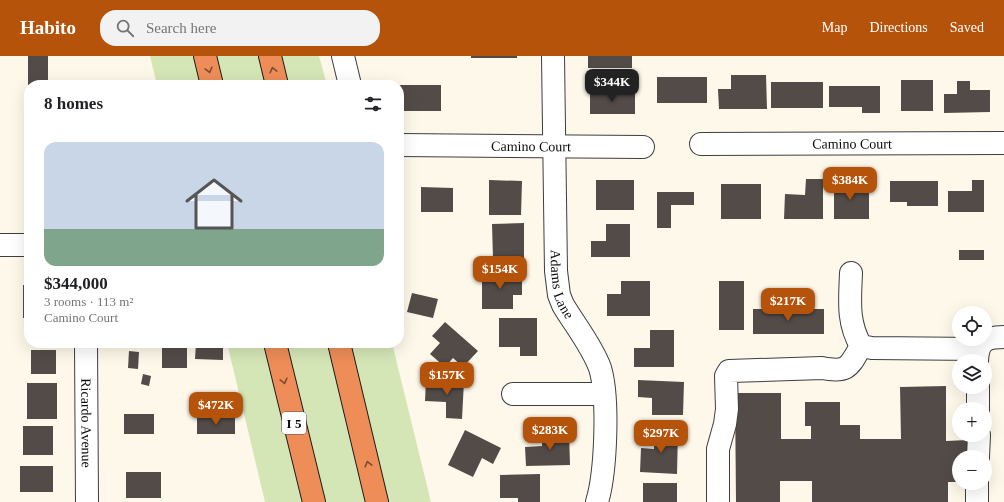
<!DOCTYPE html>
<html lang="en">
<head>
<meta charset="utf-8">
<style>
  :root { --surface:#fff; --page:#f2f2f2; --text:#202124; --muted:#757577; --line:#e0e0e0; --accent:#b45309 }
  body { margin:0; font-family:"Times New Roman",serif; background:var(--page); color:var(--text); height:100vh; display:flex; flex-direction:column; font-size:15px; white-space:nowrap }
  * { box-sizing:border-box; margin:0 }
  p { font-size:13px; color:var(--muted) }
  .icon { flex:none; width:22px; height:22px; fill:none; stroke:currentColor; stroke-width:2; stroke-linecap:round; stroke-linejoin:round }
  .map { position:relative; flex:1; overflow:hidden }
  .sheet { position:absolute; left:24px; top:24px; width:380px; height:268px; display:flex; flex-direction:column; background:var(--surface); border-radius:16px; box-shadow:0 4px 16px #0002 }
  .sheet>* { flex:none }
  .tools { position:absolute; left:952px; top:250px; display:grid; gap:8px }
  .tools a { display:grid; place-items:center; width:40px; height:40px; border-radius:50%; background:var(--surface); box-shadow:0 4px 16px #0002; font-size:20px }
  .price { position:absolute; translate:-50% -34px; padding:0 9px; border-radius:8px; background:var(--accent); color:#fff; font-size:13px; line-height:26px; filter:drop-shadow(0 1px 2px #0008) }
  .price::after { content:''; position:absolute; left:50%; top:24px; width:12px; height:9px; margin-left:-6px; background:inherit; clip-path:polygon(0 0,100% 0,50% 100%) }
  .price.on { background:#222; color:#fff }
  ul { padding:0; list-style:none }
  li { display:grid; align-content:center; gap:8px; height:212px; padding:0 20px }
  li+li { border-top:1px solid var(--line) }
  li span { display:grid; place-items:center; height:124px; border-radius:12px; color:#555 }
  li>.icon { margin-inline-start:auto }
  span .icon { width:72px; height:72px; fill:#fffc; stroke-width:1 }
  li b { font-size:17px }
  h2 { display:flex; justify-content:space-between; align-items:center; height:48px; padding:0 20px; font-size:17px }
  header { display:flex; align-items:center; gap:24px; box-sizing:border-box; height:56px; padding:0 20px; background:var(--accent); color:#fff }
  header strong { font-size:19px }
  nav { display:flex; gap:22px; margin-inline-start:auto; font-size:14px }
  .search { width:280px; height:36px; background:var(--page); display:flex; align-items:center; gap:10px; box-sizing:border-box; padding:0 14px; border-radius:16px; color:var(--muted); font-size:15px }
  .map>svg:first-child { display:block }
  .green { fill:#d4e6b6 }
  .building { fill:#534b48 }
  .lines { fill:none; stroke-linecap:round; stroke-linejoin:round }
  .minor-casing { stroke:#3e3e3e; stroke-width:24 }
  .highway-casing { stroke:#1c1c1c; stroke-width:24 }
  .minor { stroke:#fff; stroke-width:22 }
  .highway { stroke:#ee8d58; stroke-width:22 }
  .oneway { stroke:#7c4c32 }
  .labels { text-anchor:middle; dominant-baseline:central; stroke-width:4; stroke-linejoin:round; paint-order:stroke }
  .shield { fill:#fff; stroke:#545454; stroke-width:1 }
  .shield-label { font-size:13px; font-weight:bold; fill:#0b0b0b }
  .street-label { font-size:14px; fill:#0b0b0b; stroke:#fff }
</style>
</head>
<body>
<header>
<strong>Habito</strong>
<div class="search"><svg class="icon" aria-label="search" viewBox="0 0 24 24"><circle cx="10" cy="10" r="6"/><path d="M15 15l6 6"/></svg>Search here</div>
<nav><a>Map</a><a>Directions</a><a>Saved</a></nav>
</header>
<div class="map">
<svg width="1004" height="446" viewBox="0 0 1004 446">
  <rect width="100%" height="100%" fill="#fef8ea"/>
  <g class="green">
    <path d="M150 0H319L327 29H157Z"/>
    <path d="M227 287H392L431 446H265Z"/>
  </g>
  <g class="building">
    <rect x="28" y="0" width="20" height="29"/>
    <rect x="471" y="0" width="46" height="2"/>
    <rect x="588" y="0" width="44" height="12"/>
    <path d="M731 19H766L767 53H719L718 33H731Z"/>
    <rect x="657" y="21" width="50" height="26"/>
    <rect x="901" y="24" width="32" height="31"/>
    <path d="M957 25H970V34H990V56L944 57V38H957Z"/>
    <rect x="771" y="26" width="52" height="26"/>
    <rect x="399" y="29" width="42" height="26"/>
    <path d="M829 30H880V57H862V51H829Z"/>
    <rect x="590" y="36" width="45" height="22"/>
    <path d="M834 122H853V137H869V163H834Z"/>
    <path d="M806 123H823V163H784L785 138 805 139Z"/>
    <path d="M489 124 522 125 521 159H489Z"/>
    <rect x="596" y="124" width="38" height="30"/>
    <path d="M972 124H984V156H948V135H972Z"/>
    <path d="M890 125H938V150H907V146H890Z"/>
    <rect x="721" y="128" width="40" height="35"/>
    <path d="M421 131 453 132V156H421Z"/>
    <path d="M657 136H694V149H671V172H657Z"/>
    <path d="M524 167V203H493L492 168Z"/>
    <path d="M606 168H630V201H591V185H606Z"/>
    <rect x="959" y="194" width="25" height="10"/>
    <path d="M482 218H522V239H513V253H482Z"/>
    <path d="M621 225H650V260H607V238H621Z"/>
    <rect x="719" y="225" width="25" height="49"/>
    <rect x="23" y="229" width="6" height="33"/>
    <path d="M412 237 438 243 433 262 407 256Z"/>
    <rect x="753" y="253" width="71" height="25"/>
    <path d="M499 262H537V300H520V291H499Z"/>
    <path d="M445 266 478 295 463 311 453 302 445 311 430 298 440 287 432 280Z"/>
    <path d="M650 274H674V311H634V292H650Z"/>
    <rect x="162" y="287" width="25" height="25"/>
    <path d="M196 287H223V304L195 303Z"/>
    <rect x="31" y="294" width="25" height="24"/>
    <path d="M129 295 139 296 138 313 128 312Z"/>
    <path d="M143 318 151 320 149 330 141 328Z"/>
    <path d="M426 323 464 325 462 363 446 362V346L425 345Z"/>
    <path d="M638 324 684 326 683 359H652V342L638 341Z"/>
    <rect x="27" y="327" width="30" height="36"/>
    <path d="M946 330V385L968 384V400H959V426H948V446H812V425H780V446H736L735 337H781V383H811V370H805V346H840V369H860V383H901L900 331Z"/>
    <rect x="124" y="358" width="30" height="20"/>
    <rect x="197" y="362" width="38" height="16"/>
    <rect x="23" y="370" width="30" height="29"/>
    <path d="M465 374 501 392 493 408 482 402 473 421 448 409Z"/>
    <path d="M655 374 678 375 677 418 640 416 641 392 654 393Z"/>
    <path d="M569 376 570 409 526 410 525 391 542 390V377Z"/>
    <rect x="20" y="410" width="33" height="26"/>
    <rect x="126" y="416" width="35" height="26"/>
    <path d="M540 418V446H518V442H500V419Z"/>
    <rect x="643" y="427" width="34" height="19"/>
  </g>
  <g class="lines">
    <defs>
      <g id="minor">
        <path d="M343 0 350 29"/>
        <path id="s1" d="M553 0 556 215 559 239 563 249C575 269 592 290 600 312 609 342 606 416 597 446"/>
        <path id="s2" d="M701 88 1004 87"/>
        <path id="s3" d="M399 89 643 91"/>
        <path d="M0 189H29"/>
        <path d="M851 217C850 244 847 266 861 290L872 292 978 293"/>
        <path id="s4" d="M86 287 87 446"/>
        <path d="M977 305C978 285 985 281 1004 281"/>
        <path d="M978 331V353"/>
        <path d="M513 338H604"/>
        <path d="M978 401 979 379"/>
        <path d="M718 446V393L725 368 727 353 726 320 729 315 822 312C848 317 849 311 861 290"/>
        <path d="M977 446V427"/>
      </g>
      <g id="highway">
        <path d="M205 0 212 29"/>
        <path d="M270 0 277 29"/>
        <path d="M275 287 314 446"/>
        <path d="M339 287 377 446"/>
      </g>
    </defs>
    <use href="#minor" class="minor-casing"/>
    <use href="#highway" class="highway-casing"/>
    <use href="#minor" class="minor"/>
    <use href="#highway" class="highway"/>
  </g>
  <defs><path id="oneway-chevron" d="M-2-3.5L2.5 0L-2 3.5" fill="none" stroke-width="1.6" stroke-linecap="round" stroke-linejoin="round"/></defs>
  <g class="oneway">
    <use href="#oneway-chevron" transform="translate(209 14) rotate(76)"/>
    <use href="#oneway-chevron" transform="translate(273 14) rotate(-104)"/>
    <use href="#oneway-chevron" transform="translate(284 325) rotate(76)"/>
    <use href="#oneway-chevron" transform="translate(368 408) rotate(-104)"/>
  </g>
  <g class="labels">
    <rect class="shield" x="282" y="356" width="24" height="22" rx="3"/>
    <g class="shield-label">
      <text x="294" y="367">I 5</text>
    </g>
    <g class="street-label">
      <text stroke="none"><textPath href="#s2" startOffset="151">Camino Court</textPath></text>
      <text stroke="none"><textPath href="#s3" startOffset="132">Camino Court</textPath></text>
      <text stroke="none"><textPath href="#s1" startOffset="229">Adams Lane</textPath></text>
      <text stroke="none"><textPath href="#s4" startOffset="80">Ricardo Avenue</textPath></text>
    </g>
  </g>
</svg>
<div class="tools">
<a><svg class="icon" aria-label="locate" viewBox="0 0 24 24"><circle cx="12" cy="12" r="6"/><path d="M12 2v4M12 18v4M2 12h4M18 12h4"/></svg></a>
<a><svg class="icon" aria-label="layers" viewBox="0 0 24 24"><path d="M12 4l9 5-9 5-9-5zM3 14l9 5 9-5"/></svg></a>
<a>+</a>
<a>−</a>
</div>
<b class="price on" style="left:612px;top:47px">$344K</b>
<b class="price" style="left:850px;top:145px">$384K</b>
<b class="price" style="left:500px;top:234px">$154K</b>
<b class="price" style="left:788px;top:266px">$217K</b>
<b class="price" style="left:447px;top:340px">$157K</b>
<b class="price" style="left:216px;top:370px">$472K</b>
<b class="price" style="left:550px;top:395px">$283K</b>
<b class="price" style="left:661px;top:398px">$297K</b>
<section class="sheet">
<h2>8 homes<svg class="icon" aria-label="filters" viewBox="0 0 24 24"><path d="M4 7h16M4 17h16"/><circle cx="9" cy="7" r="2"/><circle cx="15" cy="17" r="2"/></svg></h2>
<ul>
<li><span style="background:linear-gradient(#c9d6e8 70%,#7fa58c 0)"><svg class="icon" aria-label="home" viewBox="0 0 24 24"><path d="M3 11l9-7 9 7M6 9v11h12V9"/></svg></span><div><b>$344,000</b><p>3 rooms · 113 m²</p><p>Camino Court</p></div></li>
</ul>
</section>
</div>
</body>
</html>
